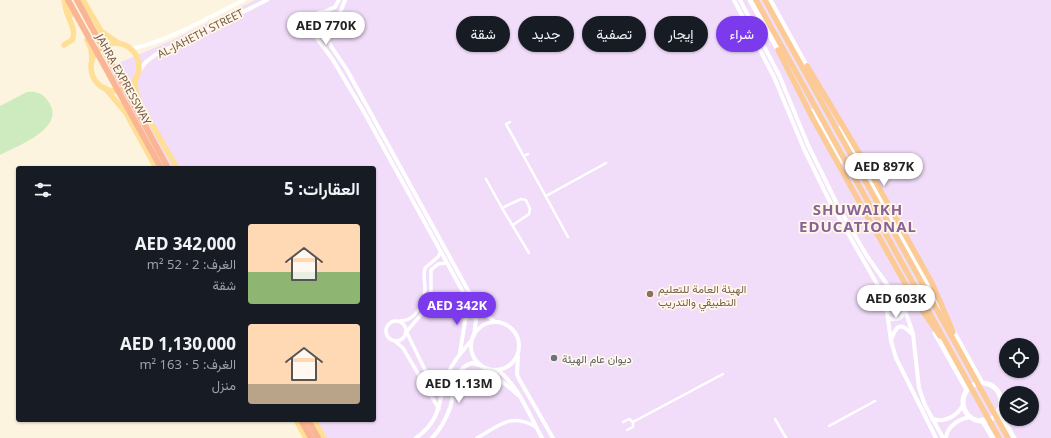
<!DOCTYPE html>
<html lang="ar">
<head>
<meta charset="utf-8">
<style>
  :root { --surface:#171b24; --page:#242831; --text:#f1f3f6; --muted:#9ea1a6; --accent:#7c3aed }
  body { margin:0; font-family:"Noto Sans",Vazirmatn,sans-serif; background:var(--page); color:var(--text); direction:rtl; height:100vh; display:flex; flex-direction:column; font-size:15px; white-space:nowrap }
  * { box-sizing:border-box; margin:0 }
  p { font-size:13px; color:var(--muted) }
  .icon { flex:none; width:22px; height:22px; fill:none; stroke:currentColor; stroke-width:2; stroke-linecap:round; stroke-linejoin:round }
  .map { position:relative; flex:1; overflow:hidden; direction:ltr }
  .panel { position:absolute; left:16px; top:166px; width:360px; height:256px; display:flex; flex-direction:column; background:var(--surface); border-radius:4px; box-shadow:0 1px 3px #0004; direction:rtl }
  .panel>* { flex:none }
  .hud { position:absolute; left:388px; top:16px; width:380px; height:36px; direction:rtl; display:flex; gap:8px }
  .controls { position:absolute; left:999px; top:338px; display:grid; gap:8px }
  .controls a { display:grid; place-items:center; width:40px; height:40px; border-radius:50%; background:var(--surface); box-shadow:0 1px 3px #0004; font-size:20px }
  .price { position:absolute; translate:-50% -34px; padding:0 9px; border-radius:14px; background:#fff; color:#222; font-size:13px; line-height:26px; filter:drop-shadow(0 1px 2px #0008) }
  .price::after { content:''; position:absolute; left:50%; top:24px; width:12px; height:9px; margin-left:-6px; background:inherit; clip-path:polygon(0 0,100% 0,50% 100%) }
  .price.active { background:var(--accent); color:#fff }
  ul { padding:0; list-style:none }
  li { display:flex; align-items:center; gap:12px; height:100px; padding:0 16px }
  li span { display:grid; place-items:center; flex:none; width:112px; height:80px; border-radius:4px; color:#555 }
  li>.icon { margin-inline-start:auto }
  span .icon { width:48px; height:48px; fill:#fffc; stroke-width:1 }
  li b { font-size:17px }
  h2 { display:flex; justify-content:space-between; align-items:center; height:48px; padding:0 16px; font-size:17px }
  .pill { padding:0 14px; border-radius:18px; background:var(--surface); box-shadow:0 1px 3px #0004; font-size:14px; line-height:36px }
  .pill.active { background:var(--accent); color:#fff }
  .map>svg:first-child { display:block }
  .education { fill:#f1ddf9; fill-rule:evenodd }
  .green { fill:#ceebbf }
  .lines { fill:none; stroke-linecap:round; stroke-linejoin:round }
  .pedestrian { stroke:#fff; stroke-width:2.5 }
  .minor { stroke:#fff; stroke-width:3.5 }
  .tertiary { stroke:#fff; stroke-width:4 }
  .secondary { stroke:#fff; stroke-width:5 }
  .primary { stroke:#ffde96; stroke-width:5.5 }
  .trunk { stroke:#fcca95; stroke-width:5.5 }
  .motorway { stroke:#fab594; stroke-width:6 }
  .education-dot { fill:#8d6e63; stroke:#fff7e7; stroke-width:1.5 }
  .worship-dot { fill:#6b7280; stroke:#fff7e7; stroke-width:1.5 }
  .labels { text-anchor:middle; dominant-baseline:central; stroke-width:3.5; stroke-linejoin:round; paint-order:stroke }
  .street-label { font-size:11px; fill:#755a47; stroke:#fff7e7 }
  .education-label { font-size:11px; fill:#785e54; stroke:#fff7e7; text-anchor:start }
  .worship-label { font-size:11px; fill:#5b616d; stroke:#fff7e7; text-anchor:start }
  .district-label { font-size:15px; font-weight:bold; letter-spacing:1px; fill:#8a6299; stroke:#fff7e7 }
</style>
</head>
<body>
<div class="map">
<svg width="1051" height="438" viewBox="0 0 1051 438">
  <rect width="100%" height="100%" fill="#fdf4e0"/>
  <path class="education" d="M255 0H1051V438H314L304 420H374V168H165L109 67 173 40ZM1006 345H1032V371H1006ZM1006 393H1032V419H1006Z"/>
  <path class="green" d="M27 92C35 91 43 93 48 101 68 128 17 146 0 155V106Z"/>
  <g class="lines">
    <g class="pedestrian">
      <path d="M510 122 506 124 568 237"/>
      <path d="M524 156 528 154"/>
      <path d="M486 179 502 208 529 253"/>
      <path d="M546 196 606 163"/>
      <path d="M502 208 521 199 526 200 530 209 529 214 513 225"/>
      <path d="M775 419 786 438"/>
      <path d="M623 422 629 419 633 422V427L627 430"/>
      <path d="M633 422 723 374"/>
      <path d="M829 426 875 401"/>
    </g>
    <g class="minor">
      <circle cx="396" cy="331" r="10"/>
      <path d="M400 321C416 321 424 303 425 290 425 282 423 275 425 268L438 257 441 251"/>
      <path d="M407 331 426 309 431 291V270L438 264 446 263"/>
      <path d="M407 333 429 378 437 383 446 379"/>
      <path d="M395 341 403 348 439 409"/>
      <path d="M477 438C499 426 511 412 536 427"/>
    </g>
    <g class="tertiary">
      <path d="M734 0 774 77 804 149 830 202 881 291 887 312 891 341 896 358 936 438"/>
      <path d="M740 0 779 75 808 145 840 210 867 256 905 310 913 334 919 388 925 405 943 438"/>
      <path d="M326 11 335 7 339 0"/>
      <circle cx="323" cy="25" r="13"/>
      <path d="M336 23 345 0"/>
      <path d="M314 34 333 60 364 112 468 301 476 320 474 336"/>
      <path d="M330 35 329 42 331 46 347 70 470 294 481 310 495 322"/>
      <path d="M131 49C169 41 209 17 244 0"/>
      <path d="M138 72 146 62 155 55 267 0"/>
      <path d="M888 318C897 321 902 319 905 310"/>
      <circle cx="495" cy="346" r="24"/>
      <path d="M891 340C896 326 900 321 912 334"/>
      <path d="M460 352 468 304"/>
      <path d="M518 356 517 374 519 379 553 438"/>
      <path d="M495 370C514 376 532 420 542 438"/>
      <path d="M458 385C468 356 505 382 518 395"/>
      <path d="M932 419C945 423 957 416 963 405"/>
      <path d="M416 438C441 420 438 404 446 378 451 364 462 351 472 340"/>
      <path d="M432 438C440 430 446 419 450 408 455 393 453 368 472 363L480 365"/>
      <path d="M946 438C947 426 960 418 971 417"/>
    </g>
    <g class="secondary">
      <path d="M750 0 780 53"/>
      <path d="M770 0 808 69"/>
      <path d="M812 111 840 162"/>
      <path d="M841 128 940 307"/>
      <path d="M952 329 982 383"/>
      <path d="M935 333 967 390"/>
      <circle cx="982" cy="402" r="19"/>
      <path d="M998 411 1014 438"/>
      <path d="M982 420 993 438"/>
    </g>
    <g class="primary">
      <path d="M64 0 72 14"/>
      <path d="M83 0 101 31 118 43"/>
      <path d="M87 40 91 49 92 61"/>
      <circle cx="115" cy="67" r="24"/>
      <path d="M64 45 72 40C78 28 64 15 65 2"/>
      <path d="M135 79 136 91 140 104 177 168"/>
      <path d="M105 88 126 113 156 168"/>
      <path d="M296 420 306 438"/>
      <path d="M314 420 324 438"/>
    </g>
    <g class="trunk">
      <path d="M756 0 999 438"/>
      <path d="M765 0 1008 438"/>
      <path d="M778 50 813 119 912 296 940 336"/>
      <path d="M807 66 864 161 932 283 953 332"/>
    </g>
    <g class="motorway">
      <path d="M68 0 161 168"/>
      <path d="M77 0 168 168"/>
      <path d="M301 420 311 438"/>
      <path d="M308 420 318 438"/>
    </g>
  </g>
  <circle class="education-dot" cx="650" cy="294" r="4"/>
  <circle class="worship-dot" cx="554" cy="358" r="4"/>
  <g class="labels">
    <g class="street-label">
      <text transform="translate(200 33) rotate(-27)">AL-JAHETH STREET</text>
      <text transform="translate(124 79) rotate(61)">JAHRA EXPRESSWAY</text>
    </g>
    <g class="education-label">
      <text x="658" y="288">الهيئة العامة للتعليم<tspan x="658" dy="13">التطبيقي والتدريب</tspan></text>
    </g>
    <g class="worship-label">
      <text x="562" y="358">ديوان عام الهيئة</text>
    </g>
    <g class="district-label">
      <text x="858" y="209">SHUWAIKH<tspan x="858" dy="17">EDUCATIONAL</tspan></text>
    </g>
  </g>
</svg>
<div class="controls">
<a><svg class="icon" aria-label="locate" viewBox="0 0 24 24"><circle cx="12" cy="12" r="6"/><path d="M12 2v4M12 18v4M2 12h4M18 12h4"/></svg></a>
<a><svg class="icon" aria-label="layers" viewBox="0 0 24 24"><path d="M12 4l9 5-9 5-9-5zM3 14l9 5 9-5"/></svg></a>
</div>
<b class="price" style="left:326px;top:46px">AED 770K</b>
<b class="price" style="left:884px;top:187px">AED 897K</b>
<b class="price" style="left:896px;top:319px">AED 603K</b>
<b class="price active" style="left:457px;top:326px">AED 342K</b>
<b class="price" style="left:459px;top:404px">AED 1.13M</b>
<div class="hud">
<a class="pill active">شراء</a>
<a class="pill">إيجار</a>
<a class="pill">تصفية</a>
<a class="pill">جديد</a>
<a class="pill">شقة</a>
</div>
<section class="panel">
<h2>العقارات: 5<svg class="icon" aria-label="filters" viewBox="0 0 24 24"><path d="M4 7h16M4 17h16"/><circle cx="9" cy="7" r="2"/><circle cx="15" cy="17" r="2"/></svg></h2>
<ul>
<li><span style="background:linear-gradient(#ffd9b3 60%,#8fb573 0)"><svg class="icon" aria-label="home" viewBox="0 0 24 24"><path d="M3 11l9-7 9 7M6 9v11h12V9"/></svg></span><div><b>AED 342,000</b><p>الغرف: 2 · 52 m²</p><p>شقة</p></div></li>
<li><span style="background:linear-gradient(#ffd9b3 75%,#b9a48a 0)"><svg class="icon" aria-label="home" viewBox="0 0 24 24"><path d="M3 11l9-7 9 7M6 9v11h12V9"/></svg></span><div><b>AED 1,130,000</b><p>الغرف: 5 · 163 m²</p><p>منزل</p></div></li>
</ul>
</section>
</div>
</body>
</html>
